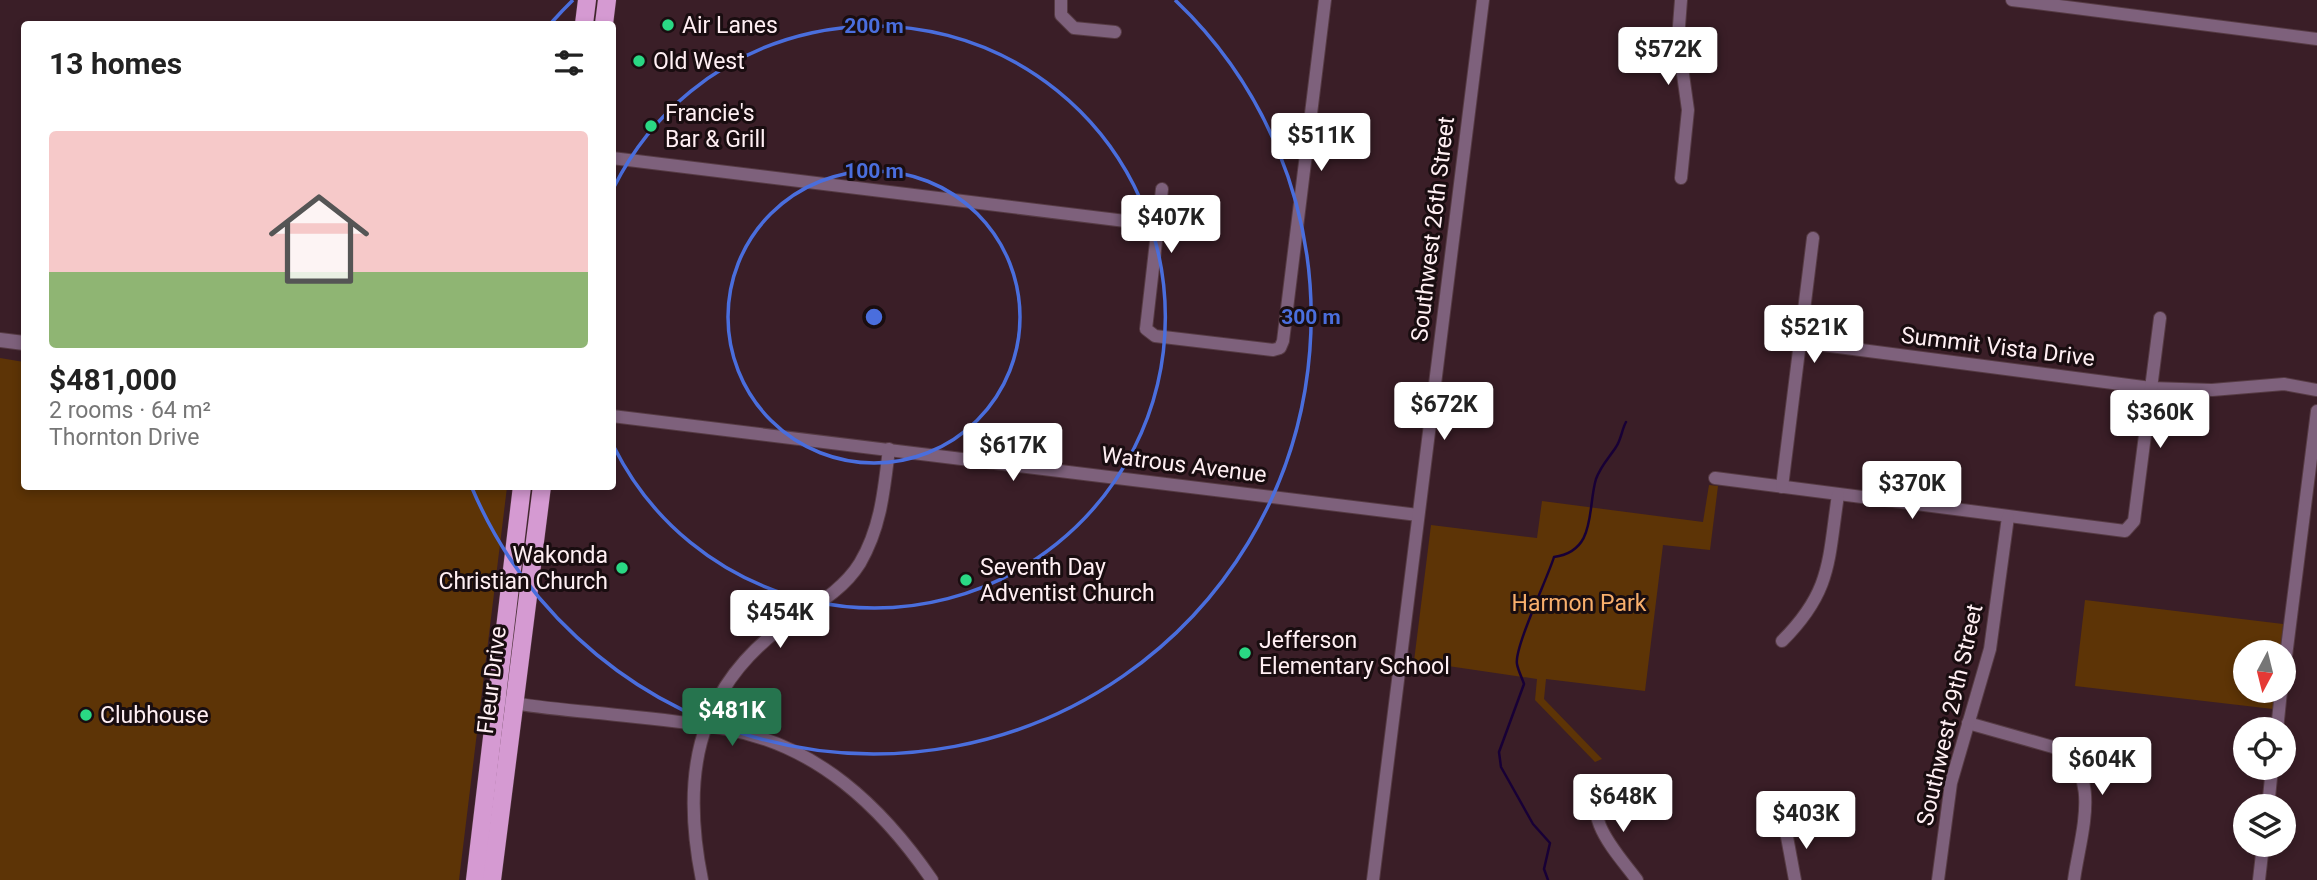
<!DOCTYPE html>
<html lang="en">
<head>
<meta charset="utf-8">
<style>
  :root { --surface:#fff; --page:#f6f6f6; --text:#222; --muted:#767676; --accent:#26744e }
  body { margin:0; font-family:Roboto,sans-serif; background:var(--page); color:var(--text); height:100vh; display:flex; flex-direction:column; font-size:26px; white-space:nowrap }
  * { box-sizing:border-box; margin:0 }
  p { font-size:23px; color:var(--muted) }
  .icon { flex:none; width:38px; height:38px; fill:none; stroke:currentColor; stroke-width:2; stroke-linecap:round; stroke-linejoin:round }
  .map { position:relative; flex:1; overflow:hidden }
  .sheet { position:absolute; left:21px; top:21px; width:595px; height:469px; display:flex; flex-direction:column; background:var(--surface); border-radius:7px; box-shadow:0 4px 10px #0003 }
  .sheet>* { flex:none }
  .needle { width:46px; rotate:187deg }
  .buttons { position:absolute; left:2233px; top:640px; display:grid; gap:14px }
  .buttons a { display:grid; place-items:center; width:63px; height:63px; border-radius:50%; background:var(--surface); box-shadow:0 4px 10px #0003; font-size:35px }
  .price { position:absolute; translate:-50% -60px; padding:0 16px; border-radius:7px; background:#fff; color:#222; font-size:23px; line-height:46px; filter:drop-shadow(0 2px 4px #0008) }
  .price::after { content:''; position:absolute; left:50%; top:42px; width:21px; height:16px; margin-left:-10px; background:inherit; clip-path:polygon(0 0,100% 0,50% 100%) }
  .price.selected { background:var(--accent); color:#fff }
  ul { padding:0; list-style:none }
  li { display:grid; align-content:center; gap:14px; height:371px; padding:0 28px }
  li span { display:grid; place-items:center; height:217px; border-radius:7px; color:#555 }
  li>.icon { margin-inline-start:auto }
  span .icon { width:126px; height:126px; fill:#fffc; stroke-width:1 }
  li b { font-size:30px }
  h2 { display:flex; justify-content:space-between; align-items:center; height:84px; padding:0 28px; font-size:30px }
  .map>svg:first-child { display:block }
  .green { fill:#5d3406 }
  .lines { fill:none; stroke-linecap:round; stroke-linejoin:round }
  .stream { stroke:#180036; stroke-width:2.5 }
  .minor-casing { stroke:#563b44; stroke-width:14 }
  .tertiary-casing { stroke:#563b44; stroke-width:16 }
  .primary-casing { stroke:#563b44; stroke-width:19 }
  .minor { stroke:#7e617c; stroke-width:12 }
  .tertiary { stroke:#7e617c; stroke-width:14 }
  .primary { stroke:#d59ad2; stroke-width:18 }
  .ring { fill:none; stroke:#4a6edd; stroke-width:3.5 }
  .poi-dot { fill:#2ad884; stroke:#190d10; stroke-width:2.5 }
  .labels { text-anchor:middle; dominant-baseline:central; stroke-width:6; stroke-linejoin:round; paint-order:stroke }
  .poi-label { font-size:23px; fill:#ffeff3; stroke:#190d10; text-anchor:start }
  .street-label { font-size:23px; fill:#ffeff3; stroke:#190d10 }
  .park-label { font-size:23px; fill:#f9af6c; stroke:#190d10 }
  .centre { fill:#4a6edd; stroke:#190d10; stroke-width:3.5 }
  .ring-label { font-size:21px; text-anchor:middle; font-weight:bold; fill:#4a6edd; stroke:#190d10; stroke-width:6; stroke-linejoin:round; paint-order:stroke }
</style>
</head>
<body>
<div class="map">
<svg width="2317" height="880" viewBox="0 0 2317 880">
  <rect width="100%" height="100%" fill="#3a1e27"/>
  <g class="green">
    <path d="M0 358 24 362V486L507 487 459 880H0Z"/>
    <path d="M1709 485 1718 486 1710 550 1663 545 1645 691 1546 679 1544 699 1602 759 1595 762 1535 700 1537 679 1414 661 1431 525 1537 538 1542 501 1703 522Z"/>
    <path d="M2085 600 2283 624 2280 653H2245V691H2275L2273 709 2075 686Z"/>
  </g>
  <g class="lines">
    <path class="stream" d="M1548 880 1544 869 1550 843 1533 824 1501 767 1499 752 1524 684C1522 678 1518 670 1517 664 1514 648 1548 577 1554 557 1597 551 1587 509 1596 479 1601 465 1609 458 1616 447 1621 440 1622 429 1626 422"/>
    <defs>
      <g id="minor">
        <path d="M1061 0V15L1074 28 1115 32"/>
        <path d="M1681 0 1678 39 1688 110 1681 178"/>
        <path d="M2012 0 2317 39"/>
        <path d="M612 158 1158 225"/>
        <path d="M1162 189 1146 329 1155 336 1273 350 1280 348 1283 341 1325 0"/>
        <path d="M1800 342 2151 388 2212 390 2284 384 2317 390"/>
        <path d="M612 416 1418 515"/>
        <path d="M1715 478 2125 531 2134 521 2160 318"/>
        <path d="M1782 487 1813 238"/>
        <path d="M1782 641C1832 591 1828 561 1838 495"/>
        <path d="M2284 672 2317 411"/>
        <path d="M508 702C538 708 569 710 599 713 641 718 684 721 726 729 817 745 882 807 932 880"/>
        <path d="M1968 723 2053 747C2105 769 2080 835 2074 880"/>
        <path d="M2277 730 2281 691"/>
        <path d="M1607 781C1576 813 1618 854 1637 880"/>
        <path d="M2268 807 2272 768"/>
        <path d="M1785 826 1795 880"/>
        <path d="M702 880C682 781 694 695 778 630 807 609 841 594 860 563 881 527 884 490 889 449"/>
        <path d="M1373 880 1483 0"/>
        <path d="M1938 880 1951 783 1990 649 2008 517"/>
        <path d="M2259 880 2263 845"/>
      </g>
      <path id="tertiary" d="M0 340 24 343"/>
      <g id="primary">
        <path d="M584 24 587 0"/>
        <path d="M604 24 607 0"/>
        <path d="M475 880 522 486"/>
        <path d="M492 880 542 486"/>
      </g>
    </defs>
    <use href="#minor" class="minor-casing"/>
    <use href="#tertiary" class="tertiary-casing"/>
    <use href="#primary" class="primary-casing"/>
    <use href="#minor" class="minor"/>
    <use href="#tertiary" class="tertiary"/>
    <use href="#primary" class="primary"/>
  </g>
  <g class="ring">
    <circle cx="874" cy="317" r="146"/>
    <path d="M614 187A291 291 0 1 1 614 447"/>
    <path d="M552 22A437 437 0 0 1 573 0M1175 0A437 437 0 1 1 472 488"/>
  </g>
  <g class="poi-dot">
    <circle cx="668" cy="25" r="7"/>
    <circle cx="639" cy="61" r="7"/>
    <circle cx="651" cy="126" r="7"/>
    <circle cx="622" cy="568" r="7"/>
    <circle cx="966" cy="580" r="7"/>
    <circle cx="1245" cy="653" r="7"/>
    <circle cx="86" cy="715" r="7"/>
  </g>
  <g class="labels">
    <g class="poi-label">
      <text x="682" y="25">Air Lanes</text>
      <text x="653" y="61">Old West</text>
      <text x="665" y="113">Francie's<tspan x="665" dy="26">Bar &amp; Grill</tspan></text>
      <text x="608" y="555" text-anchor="end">Wakonda<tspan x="608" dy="26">Christian Church</tspan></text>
      <text x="980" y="567">Seventh Day<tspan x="980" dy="26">Adventist Church</tspan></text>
      <text x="1259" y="640">Jefferson<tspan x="1259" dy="26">Elementary School</tspan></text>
      <text x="100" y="715">Clubhouse</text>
    </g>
    <g class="street-label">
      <text transform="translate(1433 229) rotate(-83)">Southwest 26th Street</text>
      <text transform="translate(1998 347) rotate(7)">Summit Vista Drive</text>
      <text transform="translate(1184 465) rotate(7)">Watrous Avenue</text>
      <text transform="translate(492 680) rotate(-83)">Fleur Drive</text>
      <text transform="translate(1950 715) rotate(-77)">Southwest 29th Street</text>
    </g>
    <g class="park-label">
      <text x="1579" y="603">Harmon Park</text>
    </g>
  </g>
  <circle cx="874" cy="317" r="10" class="centre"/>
  <g class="ring-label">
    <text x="874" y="33">200 m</text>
    <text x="874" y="178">100 m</text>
    <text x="1311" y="324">300 m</text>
  </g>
</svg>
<div class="buttons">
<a><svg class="needle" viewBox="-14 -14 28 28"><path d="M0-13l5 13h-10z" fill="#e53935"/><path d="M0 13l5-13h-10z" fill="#767676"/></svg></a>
<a><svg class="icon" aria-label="locate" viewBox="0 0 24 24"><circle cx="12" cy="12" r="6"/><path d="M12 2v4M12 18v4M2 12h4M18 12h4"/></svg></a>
<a><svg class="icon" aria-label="layers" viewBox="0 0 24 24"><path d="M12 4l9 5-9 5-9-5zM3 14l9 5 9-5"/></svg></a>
</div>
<b class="price" style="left:1668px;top:87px">$572K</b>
<b class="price" style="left:1321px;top:173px">$511K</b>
<b class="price" style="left:1171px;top:255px">$407K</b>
<b class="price" style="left:1814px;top:365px">$521K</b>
<b class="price" style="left:1444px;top:442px">$672K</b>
<b class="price" style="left:2160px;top:450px">$360K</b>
<b class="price" style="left:1013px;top:483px">$617K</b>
<b class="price" style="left:1912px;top:521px">$370K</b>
<b class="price" style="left:780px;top:650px">$454K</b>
<b class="price selected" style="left:732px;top:748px">$481K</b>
<b class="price" style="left:2102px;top:797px">$604K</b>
<b class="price" style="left:1623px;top:834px">$648K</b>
<b class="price" style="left:1806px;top:851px">$403K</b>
<section class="sheet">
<h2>13 homes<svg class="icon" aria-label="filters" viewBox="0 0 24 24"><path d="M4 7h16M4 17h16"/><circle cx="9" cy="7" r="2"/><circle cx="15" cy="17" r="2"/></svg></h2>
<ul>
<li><span style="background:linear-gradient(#f6c9c9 65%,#8fb573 0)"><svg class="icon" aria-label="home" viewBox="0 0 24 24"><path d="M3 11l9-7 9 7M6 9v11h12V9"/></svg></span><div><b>$481,000</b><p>2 rooms · 64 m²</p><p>Thornton Drive</p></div></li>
</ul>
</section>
</div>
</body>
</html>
